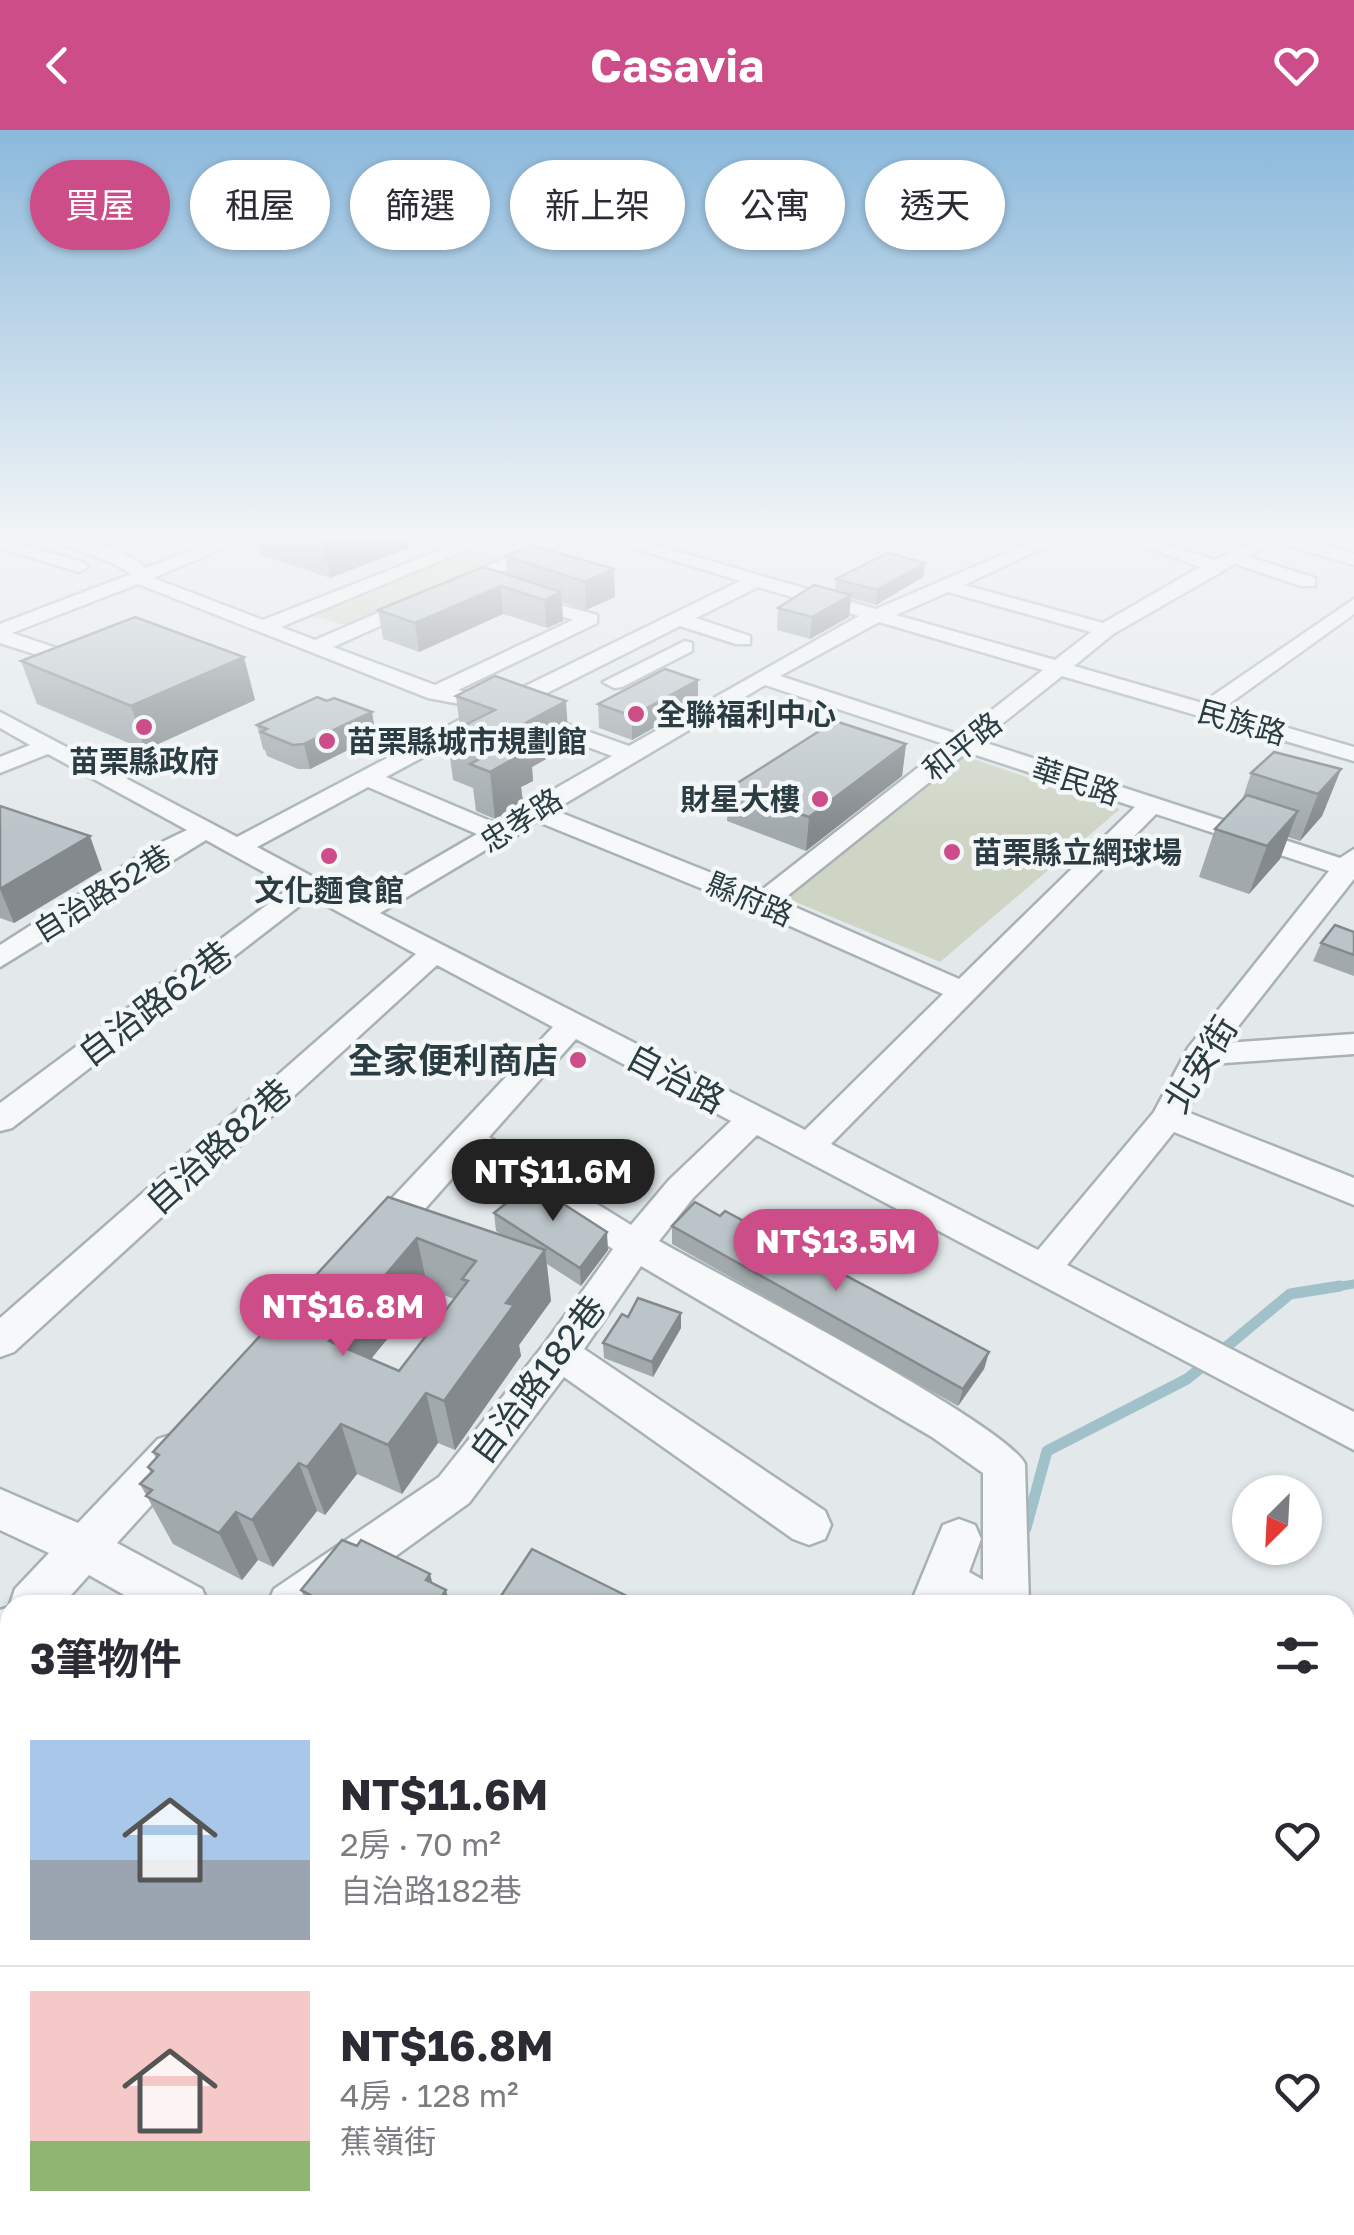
<!DOCTYPE html>
<html lang="zh-TW">
<head>
<meta charset="utf-8">
<style>
  :root { --surface:#fff; --page:#f2f2f3; --text:#2b2b33; --muted:#7c7c81; --line:#e1e1e2; --accent:#cc4d88 }
  body { margin:0; font-family:"Golos Text","Noto Sans TC",sans-serif; background:var(--page); color:var(--text); height:100vh; display:flex; flex-direction:column; font-size:38px; white-space:nowrap }
  * { box-sizing:border-box; margin:0 }
  p { font-size:32px; color:var(--muted) }
  .icon { flex:none; width:55px; height:55px; fill:none; stroke:currentColor; stroke-width:2; stroke-linecap:round; stroke-linejoin:round }
  .map { position:relative; flex:1; overflow:hidden }
  .drawer { position:absolute; left:0px; top:1465px; width:1355px; height:640px; display:flex; flex-direction:column; background:var(--surface); border-radius:30px 30px 0 0; box-shadow:0 2px 8px #0004 }
  .drawer>* { flex:none }
  .top-card { position:absolute; left:30px; top:30px; width:1295px; height:90px; display:flex; gap:20px }
  .needle { width:65px; rotate:204deg }
  .tools { position:absolute; left:1232px; top:1345px; display:grid; gap:20px }
  .tools a { display:grid; place-items:center; width:90px; height:90px; border-radius:50%; background:var(--surface); box-shadow:0 2px 8px #0004; font-size:50px }
  .price { position:absolute; translate:-50% -85px; padding:0 22px; border-radius:35px; background:var(--accent); color:#fff; font-size:32px; line-height:65px; filter:drop-shadow(0 2px 5px #0008) }
  .price::after { content:''; position:absolute; left:50%; top:60px; width:30px; height:22px; margin-left:-15px; background:inherit; clip-path:polygon(0 0,100% 0,50% 100%) }
  .price.current { background:#222; color:#fff }
  ul { padding:0; list-style:none }
  li { display:flex; align-items:center; gap:30px; height:250px; padding:0 30px }
  li+li { border-top:2px solid var(--line) }
  li span { display:grid; place-items:center; flex:none; width:280px; height:200px; border-radius:0px; color:#555 }
  li>.icon { margin-inline-start:auto }
  span .icon { width:120px; height:120px; fill:#fffc; stroke-width:1 }
  li b { font-size:42px }
  h2 { display:flex; justify-content:space-between; align-items:center; height:120px; padding:0 30px; font-size:42px }
  .chip { padding:0 35px; border-radius:45px; background:var(--surface); box-shadow:0 2px 8px #0004; font-size:35px; line-height:90px }
  .chip.current { background:var(--accent); color:#fff }
  header { display:flex; justify-content:space-between; align-items:center; height:130px; padding:0 30px; background:var(--accent); color:#fff; font-size:45px; font-weight:700 }
  .map>svg:first-child { display:block }
  .built { fill:#d2d9dd }
  .green { fill:#ced5c5 }
  .lines { fill:none; stroke-linecap:round; stroke-linejoin:round }
  .stream-far1 { stroke:#a0c1ca; stroke-width:9 }
  .stream { stroke:#a0c1ca; stroke-width:11 }
  .minor-casing { stroke:#a8b2b5; stroke-width:5 }
  .minor { fill:#f6f8f9; fill-rule:evenodd }
  .wall { fill:#a1a9ac; fill-rule:evenodd }
  .shaded-wall { fill:#83898c }
  .building { fill:#bbc4c8; stroke:#83898c; stroke-width:2.5; fill-rule:evenodd }
  .poi-dot { fill:#cc4d88; stroke:#f3f7f8; stroke-width:4 }
  .labels { text-anchor:middle; dominant-baseline:central; stroke-width:9; stroke-linejoin:round; paint-order:stroke }
  .far-poi-label { font-size:30px; font-weight:bold; fill:#2b3c43; stroke:#f3f7f8; text-anchor:start }
  .far-street-label { font-size:30px; fill:#2b3c43; stroke:#f3f7f8 }
  .street-label { font-size:35px; fill:#2b3c43; stroke:#f3f7f8 }
  .poi-label { font-size:35px; font-weight:bold; fill:#2b3c43; stroke:#f3f7f8; text-anchor:end }
</style>
</head>
<body>
<header><svg class="icon" aria-label="back" viewBox="0 0 24 24"><path d="M15 5l-7 7 7 7"/></svg>Casavia<svg class="icon" aria-label="heart" viewBox="0 0 24 24"><path d="M12 20l-8-8c-3-5 5-10 8-4 3-6 11-1 8 4z"/></svg></header>
<div class="map">
<svg width="1354" height="2105" viewBox="0 0 1354 2105">
  <rect width="100%" height="100%" fill="#e3e9eb"/>
  <path class="built" d="M10 1561V2095H1155L1154 2105H0V1573Z"/>
  <g class="green">
    <path d="M472 419 509 430 351 497 305 483Z"/>
    <path d="M962 625 1120 679 940 832 779 765Z"/>
  </g>
  <g class="lines">
    <path class="stream-far1" d="M1324 1159 1354 1154"/>
    <g class="stream">
      <path d="M1219 1223 1290 1164 1340 1156"/>
      <path d="M1026 1398 1047 1321 1187 1249 1207 1233"/>
    </g>
    <defs>
      <g id="minor">
        <path d="M0 408 85 433 88 437 79 442 0 418Z"/>
        <path d="M45 408C80 408 118 415 146 438L223 408H248L153 448 263 490 471 408H495L281 497 315 510 552 408H576L333 517 435 555 573 490 512 470V462L597 485V493L458 560 499 569 740 451 603 408H631L876 479 1041 408H1064L964 455 1103 493 1200 437 1122 408H1148L1215 430C1277 399 1288 405 1354 424V435L1277 412 1249 427 1315 448V456H1301L1235 434 1113 504 1074 536 1202 573 1354 469V484L1222 579 1354 617V631L1062 546 980 611 1340 728 1354 719V749L1225 913 1354 904V924L1210 934 1187 982 1354 1048V1075L1174 1002 1067 1135 1354 1282V1320L757 1005 693 1068 659 1111C717 1144 1006 1294 1025 1334L1029 1475H910L943 1395 959 1389 975 1395 981 1409 969 1442 983 1450V1343L932 1307 641 1136 584 1219 825 1381 831 1395 825 1409 809 1415 793 1409 564 1247 469 1373 328 1475H267L274 1459 439 1347 546 1212 613 1119 471 1027 391 1117 378 1120 365 1117 360 1107 365 1097 553 897 437 835 14 1222 0 1227V1188L416 824 311 767 12 998 0 1001V973L291 757 206 710 0 837V815L158 714 187 700 48 624 0 643V627L30 615 0 598V582L237 707 482 578 428 568 138 454 12 503 92 530V538H78L0 513V494L131 444 113 433ZM758 457 859 486 629 616 519 577 680 496 736 514H750V506L696 488ZM948 462 1091 502 1055 530 896 485ZM879 492 1043 540 960 605 780 546ZM765 555 947 615 759 762 554 680ZM502 585 612 626 495 693 386 647ZM967 622 1135 677 959 849 781 771ZM368 657 477 704 360 772 257 717ZM1156 684 1329 741 1188 918 1154 982 1038 1120 831 1014ZM536 691 752 779 943 864 805 1000 380 783 499 712 510 710ZM576 909 731 991 669 1050 631 1095 489 1007Z"/>
        <path d="M685 511 692 513V521L622 557 614 558 603 552Z"/>
        <path d="M173 1304 188 1309 194 1322 188 1335 117 1413 202 1459 209 1475H142L89 1445 62 1475H10V1530L0 1534V1480L9 1477 15 1459 49 1423 0 1400V1359L78 1393 158 1309Z"/>
        <path d="M1345 1593 1354 1596V1646L1345 1643Z"/>
        <path d="M1346 2082 1354 2105H1276L1272 2095H1345Z"/>
        <path d="M1171 2095H1235L1233 2105H1169Z"/>
      </g>
    </defs>
    <use href="#minor" class="minor-casing"/>
    <use href="#minor" class="minor"/>
  </g>
  <g class="wall">
    <path d="M257 408H408L409 418 330 448 261 425Z"/>
    <path d="M891 408H916L908 413Z"/>
    <path d="M532 415 615 467 586 480 562 472 563 491 547 498 503 484 419 522 383 509 378 480 507 445 506 426Z"/>
    <path d="M925 433 923 447 876 475 851 468 849 487 810 509 777 500 778 478 835 461 836 449Z"/>
    <path d="M21 531 255 570 145 620 37 574Z"/>
    <path d="M495 546 569 616 532 637 533 651 521 657 523 673 495 689 476 681 473 658 453 650 447 604 460 598 456 566Z"/>
    <path d="M698 573 632 610 599 598 598 574Z"/>
    <path d="M257 595 376 606 310 639H298L267 626 265 620 263 619Z"/>
    <path d="M906 614 902 646 806 721 727 691 728 659Z"/>
    <path d="M1341 639 1322 686 1300 711 1288 707 1280 729 1249 764 1199 747 1215 699 1242 671 1251 643Z"/>
    <path d="M0 676 102 740 14 793 0 788Z"/>
    <path d="M1354 802V846L1313 831 1321 813Z"/>
    <path d="M388 1067 504 1106 496 1101 494 1083 608 1120 581 1156 547 1134 551 1171 519 1215 521 1226 455 1320 438 1313 402 1364 357 1344 325 1385 317 1381 273 1437 258 1430 242 1450 173 1414 140 1354 151 1343 148 1337 156 1328 153 1322ZM428 1159 454 1169 399 1241 371 1229Z"/>
    <path d="M672 1096 989 1222 984 1239 958 1276 672 1114Z"/>
    <path d="M681 1183V1198L653 1247 604 1228 603 1213Z"/>
    <path d="M433 1454 450 1475H308L301 1460Z"/>
    <path d="M10 1547V1616L0 1610V1559Z"/>
  </g>
  <g class="shaded-wall">
    <path d="M408 408 409 418 330 448 322 409Z"/>
    <path d="M925 433 923 447 876 475 877 460Z"/>
    <path d="M614 439 615 467 586 480 585 452Z"/>
    <path d="M501 456 503 484 419 522 415 493Z"/>
    <path d="M561 462 563 491 547 498 544 470Z"/>
    <path d="M851 465 849 487 810 509 812 487Z"/>
    <path d="M244 527 255 570 145 620 131 576Z"/>
    <path d="M698 550V573L632 610V586Z"/>
    <path d="M566 571 569 616 532 637 533 651 521 657 523 673 495 689 490 642 514 599Z"/>
    <path d="M372 582 376 606 310 639 304 614Z"/>
    <path d="M906 614 902 646 806 721 809 687Z"/>
    <path d="M1341 639 1322 686 1300 711 1318 664Z"/>
    <path d="M1298 681 1280 729 1249 764 1267 716Z"/>
    <path d="M90 706 102 740 14 793 0 759Z"/>
    <path d="M607 1102 608 1120 581 1156 580 1138Z"/>
    <path d="M417 1108 428 1159 344 1262 329 1211Z"/>
    <path d="M545 1120 551 1171 519 1215 521 1226 455 1320 444 1271 506 1173Z"/>
    <path d="M681 1183V1198L653 1247 652 1232Z"/>
    <path d="M989 1222 984 1239 958 1276 963 1259Z"/>
    <path d="M426 1263 438 1313 402 1364 388 1315Z"/>
    <path d="M341 1294 357 1344 325 1385 307 1337Z"/>
    <path d="M299 1333 317 1381 273 1437 252 1390Z"/>
    <path d="M236 1382 258 1430 242 1450 219 1403Z"/>
    <path d="M430 1444 438 1472 446 1460 450 1475H433L426 1450Z"/>
    <path d="M10 1887V1934L0 1948V1900Z"/>
    <path d="M147 2095H150L170 2105H148Z"/>
  </g>
  <g class="building">
    <path d="M532 415 614 439 585 452 506 426Z"/>
    <path d="M888 423 925 433 877 460 836 449Z"/>
    <path d="M483 437 561 462 544 470 501 456 415 493 378 480Z"/>
    <path d="M814 455 851 465 812 487 778 478Z"/>
    <path d="M135 487 244 527 131 576 21 531Z"/>
    <path d="M665 539 698 550 632 586 598 574Z"/>
    <path d="M495 546 566 571 514 599 529 605 501 619 518 626 490 642 470 634 493 622 447 604 495 580 456 566Z"/>
    <path d="M317 567 327 571 334 568 372 582 304 614 293 615 261 602 267 599 257 595Z"/>
    <path d="M835 591 906 614 809 687 728 659Z"/>
    <path d="M1274 622 1341 639 1318 664 1251 643Z"/>
    <path d="M1247 665 1298 681 1267 716 1215 699Z"/>
    <path d="M0 676 90 706 0 759Z"/>
    <path d="M1335 795 1354 802V825L1321 813Z"/>
    <path d="M531 1053 607 1102 580 1138 494 1083Z"/>
    <path d="M388 1067 545 1120 506 1173 514 1175 444 1271 426 1263 388 1315 341 1294 307 1337 299 1333 252 1390 236 1382 219 1403 146 1366 152 1360 140 1354 153 1341 148 1337 159 1325 153 1322ZM417 1108 476 1131 462 1149 468 1151 399 1241 329 1211Z"/>
    <path d="M695 1072 720 1086 725 1081 989 1222 963 1259 672 1096Z"/>
    <path d="M638 1168 681 1183 652 1232 603 1213 622 1184 628 1187Z"/>
    <path d="M342 1410 357 1416 361 1410 430 1444 426 1450 446 1460 436 1475H330L301 1460Z"/>
    <path d="M532 1419 635 1470 633 1475H495Z"/>
    <path d="M78 1468 91 1475H72Z"/>
    <path d="M10 1547V1606L0 1600V1559Z"/>
    <path d="M10 1711V1887L0 1900V1723Z"/>
    <path d="M94 2095H147L152 2097 148 2105H88Z"/>
    <path d="M634 2095H1108L1124 2105H630Z"/>
  </g>
  <linearGradient id="sky" x2="0" y2="1"><stop stop-color="#8bb9dc"/><stop offset="0.58" stop-color="#f2f5f6"/><stop offset="1" stop-color="#f2f5f6" stop-opacity="0"/></linearGradient>
  <rect width="1354" height="703" fill="url(#sky)"/>
  <g class="poi-dot">
    <circle cx="636" cy="584" r="10"/>
    <circle cx="144" cy="597" r="10"/>
    <circle cx="327" cy="611" r="10"/>
    <circle cx="820" cy="669" r="10"/>
    <circle cx="952" cy="722" r="10"/>
    <circle cx="329" cy="726" r="10"/>
    <circle cx="578" cy="930" r="10"/>
  </g>
  <g class="labels">
    <g class="far-poi-label">
      <text x="656" y="584">全聯福利中心</text>
      <text x="347" y="611">苗栗縣城市規劃館</text>
      <text x="144" y="631" text-anchor="middle">苗栗縣政府</text>
      <text x="800" y="669" text-anchor="end">財星大樓</text>
      <text x="972" y="722">苗栗縣立網球場</text>
      <text x="329" y="760" text-anchor="middle">文化麵食館</text>
    </g>
    <g class="far-street-label">
      <text transform="translate(1242 592) rotate(16)">民族路</text>
      <text transform="translate(962 616) rotate(-38)">和平路</text>
      <text transform="translate(1076 651) rotate(18)">華民路</text>
      <text transform="translate(521 690) rotate(-33)">忠孝路</text>
      <text transform="translate(102 763) rotate(-32)">自治路52巷</text>
      <text transform="translate(750 769) rotate(23)">縣府路</text>
    </g>
    <g class="street-label">
      <text transform="translate(155 873) rotate(-37)">自治路62巷</text>
      <text transform="translate(1200 934) rotate(-58)">北安街</text>
      <text transform="translate(676 948) rotate(28)">自治路</text>
      <text transform="translate(218 1016) rotate(-42)">自治路82巷</text>
      <text transform="translate(537 1249) rotate(-53)">自治路182巷</text>
    </g>
    <g class="poi-label">
      <text x="558" y="930">全家便利商店</text>
    </g>
  </g>
</svg>
<div class="tools">
<a><svg class="needle" viewBox="-14 -14 28 28"><path d="M0-13l5 13h-10z" fill="#e53935"/><path d="M0 13l5-13h-10z" fill="#7c7c81"/></svg></a>
</div>
<b class="price current" style="left:553px;top:1094px">NT$11.6M</b>
<b class="price" style="left:836px;top:1164px">NT$13.5M</b>
<b class="price" style="left:343px;top:1229px">NT$16.8M</b>
<div class="top-card">
<a class="chip current">買屋</a>
<a class="chip">租屋</a>
<a class="chip">篩選</a>
<a class="chip">新上架</a>
<a class="chip">公寓</a>
<a class="chip">透天</a>
</div>
<section class="drawer">
<h2>3筆物件<svg class="icon" aria-label="filters" viewBox="0 0 24 24"><path d="M4 7h16M4 17h16"/><circle cx="9" cy="7" r="2"/><circle cx="15" cy="17" r="2"/></svg></h2>
<ul>
<li><span style="background:linear-gradient(#a9c7e8 60%,#9aa5b1 0)"><svg class="icon" aria-label="home" viewBox="0 0 24 24"><path d="M3 11l9-7 9 7M6 9v11h12V9"/></svg></span><div><b>NT$11.6M</b><p>2房 · 70 m²</p><p>自治路182巷</p></div><svg class="icon" aria-label="heart" viewBox="0 0 24 24"><path d="M12 20l-8-8c-3-5 5-10 8-4 3-6 11-1 8 4z"/></svg></li>
<li><span style="background:linear-gradient(#f6c9c9 75%,#8fb573 0)"><svg class="icon" aria-label="home" viewBox="0 0 24 24"><path d="M3 11l9-7 9 7M6 9v11h12V9"/></svg></span><div><b>NT$16.8M</b><p>4房 · 128 m²</p><p>蕉嶺街</p></div><svg class="icon" aria-label="heart" viewBox="0 0 24 24"><path d="M12 20l-8-8c-3-5 5-10 8-4 3-6 11-1 8 4z"/></svg></li>
</ul>
</section>
</div>
</body>
</html>
